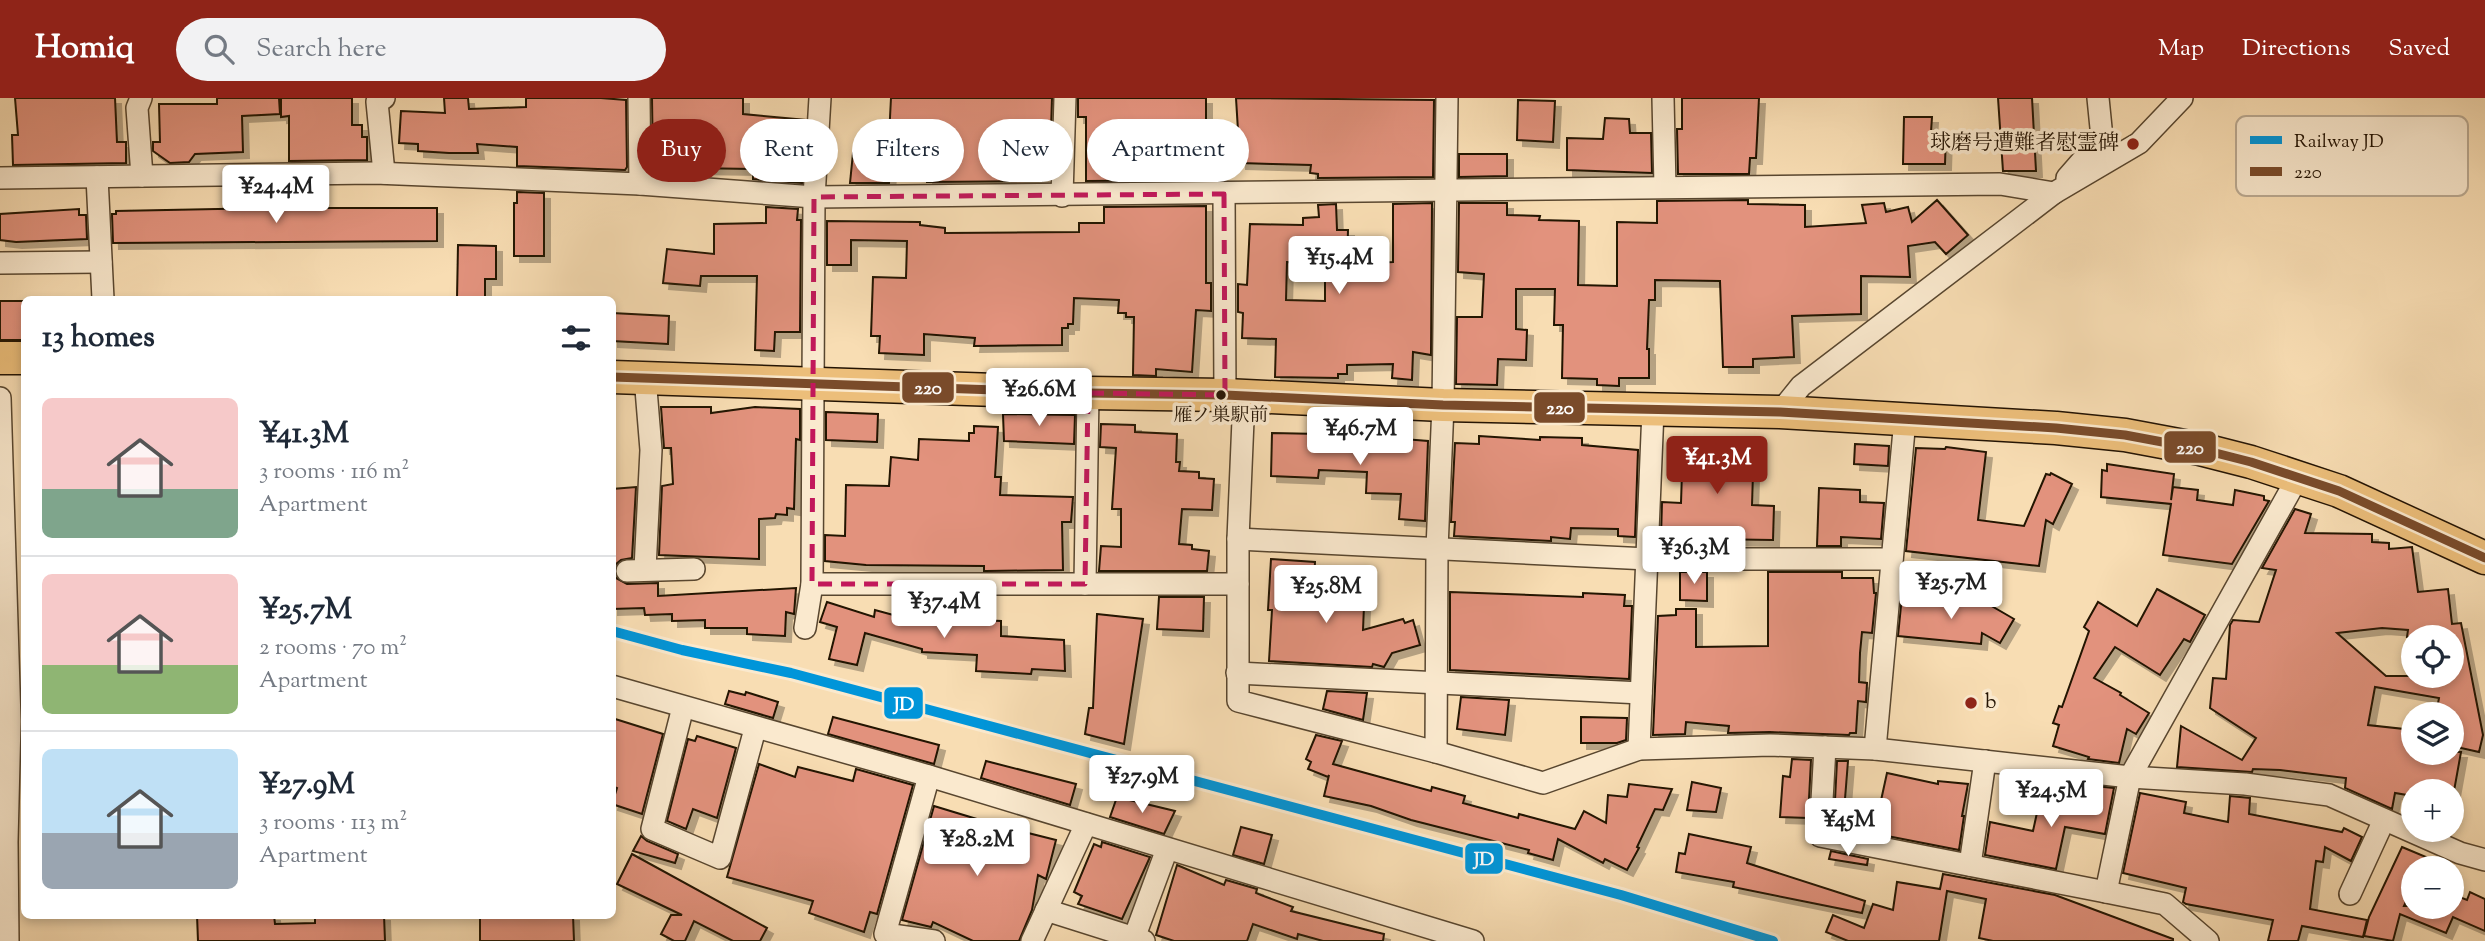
<!DOCTYPE html>
<html lang="en">
<head>
<meta charset="utf-8">
<style>
  :root { --surface:#fff; --page:#f2f2f3; --text:#1f2937; --muted:#747a83; --line:#e0e1e3; --accent:#8f2418 }
  body { margin:0; font-family:"Sorts Mill Goudy","Noto Serif JP",serif; background:var(--page); color:var(--text); height:100vh; display:flex; flex-direction:column; font-size:26px; white-space:nowrap }
  * { box-sizing:border-box; margin:0 }
  p { font-size:23px; color:var(--muted) }
  .icon { flex:none; width:38px; height:38px; fill:none; stroke:currentColor; stroke-width:2; stroke-linecap:round; stroke-linejoin:round }
  .map { position:relative; flex:1; overflow:hidden }
  .side { position:absolute; left:21px; top:198px; width:595px; height:623px; display:flex; flex-direction:column; background:var(--surface); border-radius:10px; box-shadow:0 4px 10px #0003 }
  .side>* { flex:none }
  .top-card { position:absolute; left:637px; top:21px; width:665px; height:63px; display:flex; gap:14px }
  .tools { position:absolute; left:2401px; top:527px; display:grid; gap:14px }
  .tools a { display:grid; place-items:center; width:63px; height:63px; border-radius:50%; background:var(--surface); box-shadow:0 4px 10px #0003; font-size:35px }
  .price { position:absolute; translate:-50% -60px; padding:0 16px; border-radius:7px; background:#fff; color:#222; font-size:23px; line-height:46px; filter:drop-shadow(0 2px 4px #0008) }
  .price::after { content:''; position:absolute; left:50%; top:42px; width:21px; height:16px; margin-left:-10px; background:inherit; clip-path:polygon(0 0,100% 0,50% 100%) }
  .price.current { background:var(--accent); color:#fff }
  ul { padding:0; list-style:none }
  li { display:flex; align-items:center; gap:21px; height:175px; padding:0 21px }
  li+li { border-top:2px solid var(--line) }
  li span { display:grid; place-items:center; flex:none; width:196px; height:140px; border-radius:10px; color:#555 }
  li>.icon { margin-inline-start:auto }
  span .icon { width:84px; height:84px; fill:#fffc; stroke-width:1 }
  li b { font-size:30px }
  h2 { display:flex; justify-content:space-between; align-items:center; height:84px; padding:0 21px; font-size:30px }
  .tag { padding:0 24px; border-radius:32px; background:var(--surface); box-shadow:0 4px 10px #0003; font-size:24px; line-height:63px }
  .tag.current { background:var(--accent); color:#fff }
  header { display:flex; align-items:center; gap:42px; box-sizing:border-box; height:98px; padding:0 35px; background:var(--accent); color:#fff }
  header strong { font-size:33px }
  nav { display:flex; gap:38px; margin-inline-start:auto; font-size:24px }
  .search { width:490px; height:63px; background:var(--page); display:flex; align-items:center; gap:18px; box-sizing:border-box; padding:0 24px; border-radius:38px; color:var(--muted); font-size:26px }
  .map>svg:first-child { display:block }
  .building { fill:#e2927d; stroke:#231303; stroke-width:2; fill-rule:evenodd; filter:url(#shadow) }
  .lines { fill:none; stroke-linecap:round; stroke-linejoin:round }
  .street-casing { stroke:#58462f; stroke-width:24 }
  .primary-casing { stroke:#231303; stroke-width:35 }
  .street { stroke:#fae9ce; stroke-width:21 }
  .primary { stroke:#ecbe7a; stroke-width:32 }
  .bus-1-casing { stroke:#fae9ce; stroke-width:14 }
  .bus-1 { stroke:#7a4b2a; stroke-width:9 }
  .rail-1-casing { stroke:#fae9ce; stroke-width:16 }
  .rail-1 { stroke:#0095d9; stroke-width:10 }
  .marked { fill:none; stroke:#c2185b; stroke-width:5; stroke-dasharray:14 9; stroke-linejoin:round }
  .poi-dot { fill:#8f2418; stroke:#fae9ce; stroke-width:2.5 }
  .bus-dot { fill:#231303; stroke:#fae9ce; stroke-width:2.5 }
  .labels { text-anchor:middle; dominant-baseline:central; stroke-width:7; stroke-linejoin:round; paint-order:stroke }
  .bus-label { font-size:19px; fill:#231303; stroke:#fae9ce }
  .poi-label { font-size:21px; fill:#231303; stroke:#fae9ce; text-anchor:end }
  .key { fill:#fae9ce; stroke:#baa991; stroke-width:2 }
  .key-label { font-size:19px; fill:#231303 }
  .line-badge { stroke:#fae9ce; stroke-width:2.5 }
  .badge-label { font-size:19px; text-anchor:middle; font-weight:bold; fill:#fff }
</style>
</head>
<body>
<header>
<strong>Homiq</strong>
<div class="search"><svg class="icon" aria-label="search" viewBox="0 0 24 24"><circle cx="10" cy="10" r="6"/><path d="M15 15l6 6"/></svg>Search here</div>
<nav><a>Map</a><a>Directions</a><a>Saved</a></nav>
</header>
<div class="map">
<svg width="2485" height="843" viewBox="0 0 2485 843">
  <defs>
    <filter id="shadow"><feDropShadow dx="6" dy="6" stdDeviation="0" flood-color="#0004"/></filter>
  </defs>
  <rect width="100%" height="100%" fill="#f8ddb3"/>
  <filter id="stains"><feTurbulence type="fractalNoise" baseFrequency=".00286" numOctaves="4"/><feColorMatrix values="0 0 0 0 .2 0 0 0 0 .09 0 0 0 0 .02 0 0 0 .5 -.17"/></filter>
  <radialGradient id="worn" r=".72"><stop offset=".6" stop-color="#630" stop-opacity="0"/><stop offset="1" stop-color="#630" stop-opacity=".3"/></radialGradient>
  <g class="building">
    <path d="M15 0H115L117 44H126V65L13 67 12 37H18Z"/>
    <path d="M217 0H279L280 16 242 18 243 54 195 56 189 64 170 65 153 53V44H160L159 6H217Z"/>
    <path d="M281 0H352V27H362V39H367V62L289 63V18L281 19Z"/>
    <path d="M444 0H468L469 11 526 9V0H601L626 2 627 69 625 72 517 68V49L477 46 478 55H449L418 53V46L399 45 401 13 445 15Z"/>
    <path d="M652 0H743V16L806 22 802 85 753 81V71L690 70 689 72 653 70Z"/>
    <path d="M891 0H1052L1051 32 1042 83 927 84V78L890 75 889 85H850L853 55 888 58Z"/>
    <path d="M1078 0H1206V82L1086 83V19H1078Z"/>
    <path d="M1236 0 1434 2 1433 79 1318 80V76L1310 75 1311 67 1240 65Z"/>
    <path d="M1682 0H1759L1756 60H1750L1749 76H1678L1677 31H1682Z"/>
    <path d="M1998 0H2032L2036 73H2003Z"/>
    <path d="M1518 2 1555 3 1553 44 1517 42Z"/>
    <path d="M1904 19H1932L1931 34 1946 35 1945 66H1903Z"/>
    <path d="M1605 20 1629 21 1630 35H1651L1652 75 1567 72V40L1603 41Z"/>
    <path d="M1459 56H1507V78L1459 79Z"/>
    <path d="M517 94 544 95V158H514V105H517Z"/>
    <path d="M1748 102V106L1805 107V129L1866 125 1862 107 1884 105 1886 114 1908 109 1912 124 1937 102 1968 137 1946 156 1935 144 1908 148 1910 179 1861 178V216L1792 218 1794 259 1753 261V269H1723L1720 183 1655 182V202H1649L1647 251H1649V280H1619V288L1597 287V281L1562 280 1563 227H1554L1555 191H1516V231L1527 232 1526 262 1498 261 1497 287 1456 286 1457 219H1482L1484 176 1458 174 1459 105H1507V117L1540 118 1539 122 1579 123 1578 187 1617 188V124L1657 125V103Z"/>
    <path d="M1432 105 1431 257 1413 254 1412 282 1392 280 1393 266 1347 267V276H1338V280L1275 279 1276 241 1242 240 1243 215 1238 214V186L1247 187 1250 126 1303 127V120L1319 119 1318 107 1336 106 1337 132H1348L1347 166 1393 164V106ZM1287 164 1325 165V203L1286 202Z"/>
    <path d="M1206 108V185H1211V213L1196 212 1192 274 1156 271V278L1133 277 1134 219H1126V215H1118L1119 202 1074 200 1073 226H1068V230H1062V247L974 248 975 240 924 236V257L879 255 880 238H871L873 179 906 180 907 143 851 142V167H827V123L920 124V127L945 130V135L1079 134V125H1104V109Z"/>
    <path d="M766 109 798 111 797 122H801L800 234H775L774 253 755 252 757 178H701L700 188 663 185 667 151 714 156V126L766 125Z"/>
    <path d="M264 110H437V143L113 145 112 116H116V113Z"/>
    <path d="M79 111V117H86L87 141 16 144 0 142V116Z"/>
    <path d="M458 147 496 148V181H485V201H457Z"/>
    <rect x="0" y="203" width="24" height="39"/>
    <path d="M612 215 669 218 668 246 612 243Z"/>
    <path d="M661 309H711V315L755 309 800 311V342L796 341 794 411 787 410V417L776 416 775 420 759 421V461L659 457 662 388 673 386 671 350H664Z"/>
    <path d="M826 314 878 316 877 344 826 342Z"/>
    <path d="M1003 316 1075 317 1074 346 1004 343Z"/>
    <path d="M1101 326 1135 327V334L1177 336 1176 364H1180L1179 373 1199 374V380L1214 381 1212 412 1182 411 1179 446 1192 447V451L1209 453 1207 473H1099L1101 448 1121 449V411H1112L1116 350 1100 349Z"/>
    <path d="M974 328 998 329 995 379H1001L1000 397 1073 399 1071 424H1062L1063 472 986 473H984V468L866 467 825 463V437L845 438 846 387 889 388 891 359 918 362 919 341 969 343V335H974Z"/>
    <path d="M1272 335 1320 336 1319 349 1368 354 1369 344 1404 346V341L1428 343 1425 423 1399 421 1401 396 1366 395 1367 374 1319 372 1318 380 1271 378Z"/>
    <path d="M1479 338 1540 342V339L1582 340V347L1638 352 1635 439 1618 438V431L1571 430 1570 441 1551 439V443L1454 438 1455 424H1451L1455 345 1479 346Z"/>
    <path d="M1683 342 1754 344 1752 407 1774 408 1773 442 1708 441V448H1681V440L1661 439 1662 404 1681 405Z"/>
    <path d="M1855 346 1889 348 1888 368 1854 366Z"/>
    <path d="M1946 349 1986 354 1978 422 2024 428 2046 376 2050 377 2051 375 2072 386 2053 426 2046 422 2039 468 1906 453 1916 350 1945 351Z"/>
    <path d="M2107 366 2174 376 2171 402 2173 389 2198 392 2197 402 2233 407 2235 392 2264 398V402L2269 403 2232 466 2163 457 2171 406 2101 399 2102 372 2107 373Z"/>
    <path d="M636 389 632 460 621 462 616 466 614 474 616 480 627 486 658 485V498L796 490 794 516 786 514 785 538 747 536V530H705V522L672 523V516L645 517 644 510 612 511V391Z"/>
    <path d="M1819 390 1860 392V404L1884 405 1881 441 1841 439V448H1817Z"/>
    <path d="M2295 411 2311 416 2305 435 2372 436V444L2389 445V451L2412 449 2418 494 2448 491 2452 526 2461 525 2483 637 2479 654 2452 648V616H2436L2439 600 2375 589 2368 627 2413 632V654H2461L2454 693H2413V698L2395 695 2392 711 2345 690 2346 680 2280 672 2253 671 2252 674 2177 669 2181 628 2242 662 2256 640 2210 610 2213 580 2226 581 2230 527 2233 522 2259 524 2276 472 2262 470ZM2382 530 2408 532 2407 539H2452V578H2386L2337 535Z"/>
    <path d="M1271 461 1315 464 1313 506 1364 508 1363 532 1403 521 1405 525 1413 522 1420 547 1392 555 1384 569 1373 566 1372 569 1269 563 1272 512H1268Z"/>
    <path d="M1680 474H1707V503L1680 502Z"/>
    <path d="M1768 474H1842V480H1873L1874 495H1876L1872 535 1862 534 1860 555 1859 584 1867 585 1866 604 1858 603 1856 635H1850L1849 637 1770 634 1728 635 1729 628 1686 624 1685 636 1653 637 1658 518 1676 517V511H1696V549L1768 548Z"/>
    <path d="M2157 491 2205 517 2190 544 2184 541 2160 577 2115 549 2094 580 2121 595 2120 597 2149 615 2136 636 2127 631 2119 665 2088 661 2089 659 2053 648 2059 627 2053 625 2059 608 2062 609 2089 533 2084 529 2098 504 2137 528Z"/>
    <path d="M1450 494 1583 499V495L1625 497 1624 508H1632L1629 581 1450 572Z"/>
    <path d="M1902 498 1988 506 2014 521 2000 545 1982 535 1981 546 1898 538Z"/>
    <path d="M1159 499H1204L1203 533 1157 531Z"/>
    <path d="M827 504 874 519 875 512 897 518 1001 523V538L1064 542 1065 573 1032 571 1031 576 976 573 977 557 922 554V551L865 535 857 567 829 561 837 529 820 524Z"/>
    <path d="M1097 516 1143 521 1124 646 1085 636 1089 610H1093Z"/>
    <path d="M729 593 745 597 746 594 778 604 773 620 725 606Z"/>
    <path d="M1327 593 1367 595 1363 622 1323 611Z"/>
    <path d="M1461 599 1509 602 1505 637 1457 631Z"/>
    <path d="M833 619 939 647 934 666 828 636Z"/>
    <path d="M1581 619 1627 620 1626 642 1617 645H1581Z"/>
    <path d="M612 620 663 636 642 716 612 706 617 690 612 688Z"/>
    <path d="M1316 637 1342 643 1333 666 1431 693 1432 689 1465 698 1463 705 1518 720 1519 716 1575 731 1584 713 1606 725 1608 697 1627 699 1629 686 1672 691 1663 712 1655 711 1637 749 1639 750 1627 772 1605 761 1603 765 1558 741 1553 762 1528 755 1529 752 1411 722 1371 708 1324 698 1329 677 1328 679 1308 671 1311 664 1306 661Z"/>
    <path d="M697 638 736 650 717 720 693 711 686 731 667 723 688 641 695 643Z"/>
    <path d="M1792 661 1811 662 1808 720 1780 719 1783 678 1790 679Z"/>
    <path d="M986 663 1076 686 1070 707 981 680Z"/>
    <path d="M1837 663H1848L1845 701 1880 707 1887 675 1938 686V683L1968 686 1962 718H1964L1959 752 1836 728 1838 722H1834Z"/>
    <path d="M759 666 795 679 798 669 853 683 856 671 913 687 877 816 870 814 864 834 809 815 813 803 727 779Z"/>
    <path d="M1692 684 1721 690 1716 714 1687 712Z"/>
    <path d="M2084 687 2114 690 2105 736 2065 729 2056 771 1985 757 1990 724 2033 733 2040 701 2080 710Z"/>
    <path d="M2140 695 2186 704 2184 715 2228 724 2230 698 2250 700 2249 716 2342 734 2344 730 2362 739 2351 763 2325 749 2323 764 2316 763 2310 811 2367 822 2363 839 2302 828 2298 843H2268L2273 822 2186 806 2183 804 2186 790 2123 775Z"/>
    <path d="M1117 699 1175 713 1164 736 1110 719Z"/>
    <path d="M934 708 980 722 978 728 1014 736 1016 732 1056 742 1046 781 1038 777 1032 812 1019 843H973L933 824 931 829 902 822Z"/>
    <path d="M1241 729 1272 737 1264 766 1233 757Z"/>
    <path d="M1689 736 1751 749 1747 765 1865 803 1862 815 1733 789 1734 784 1676 774 1679 755 1685 756Z"/>
    <path d="M641 738 647 743 678 756 675 765 633 753Z"/>
    <path d="M1102 744 1150 759 1122 821 1078 806 1082 798 1074 794 1094 746 1101 749Z"/>
    <path d="M2402 749 2426 759 2421 770H2413V788L2404 808H2452V796L2467 802 2470 794 2485 801V833L2453 819 2446 835 2400 816 2393 843 2364 838 2369 819Z"/>
    <path d="M1831 753 1868 761 1867 767 1829 761Z"/>
    <path d="M632 756 767 830 760 843H733L694 823 685 843H674L661 836 671 817H682L617 786Z"/>
    <path d="M1177 767 1224 787 1226 782 1257 791 1256 795 1261 797 1293 809 1291 813 1384 836 1383 843H1323L1298 836 1297 841 1253 826 1247 843H1174L1156 837Z"/>
    <path d="M1943 776 2055 797 2173 841V843H1993L1979 840 1986 801 1947 793 1939 843H1848L1826 834 1833 817 1864 830 1873 806 1893 812 1897 784 1940 791Z"/>
    <path d="M197 817H274L275 826 315 825V817H384L385 843H198Z"/>
    <path d="M480 817H573L574 843H480Z"/>
  </g>
  <g class="lines">
    <defs>
      <g id="street">
        <path d="M141 0 137 10 142 78"/>
        <path d="M384 0 377 4 384 75"/>
        <path d="M639 0 640 86"/>
        <path d="M1663 0 1665 89"/>
        <path d="M97 79 103 201"/>
        <path d="M0 80 375 75 640 86 814 99 2000 86 2054 95"/>
        <path d="M2067 80 2102 40 2098 0"/>
        <path d="M1224 96 1225 297"/>
        <path d="M1062 98 1065 0"/>
        <path d="M0 165 101 164"/>
        <path d="M1244 298 1238 441V603L1436 654 1543 685 1639 651 1770 647 1875 651 2130 679 2245 686 2329 697 2460 755 2485 762"/>
        <path d="M0 300 10 623 7 744 8 843"/>
        <path d="M1780 314 1801 288 2054 95 2139 45 2182 0"/>
        <path d="M1238 441 1648 461H1892"/>
        <path d="M645 471 651 352 645 279"/>
        <path d="M627 473 694 471"/>
        <path d="M812 486H1238"/>
        <path d="M1085 486 1088 295"/>
        <path d="M805 530 812 486 814 99 820 0"/>
        <path d="M1237 575 1641 595"/>
        <path d="M612 588 929 678 1473 843"/>
        <path d="M683 609 652 731 720 760 755 631"/>
        <path d="M1825 649 1820 738 2106 794 2130 679 2298 379"/>
        <path d="M1639 651 1653 312"/>
        <path d="M1875 651 1905 321"/>
        <path d="M1436 654 1437 451 1443 307 1447 0"/>
        <path d="M929 678 885 836 934 843"/>
        <path d="M1970 767 1985 663"/>
        <path d="M2106 794 2165 806 2208 843"/>
        <path d="M2350 796 2384 722"/>
        <path d="M1046 812 1144 843"/>
        <path d="M1032 843 1086 726"/>
        <path d="M1133 843 1167 751"/>
      </g>
      <g id="primary">
        <path d="M0 260H24"/>
        <path d="M612 279 1088 295 1225 297 1443 307 1780 314 2056 330 2125 337 2200 351 2251 364 2339 393 2485 460"/>
      </g>
    </defs>
    <use href="#street" class="street-casing"/>
    <use href="#primary" class="primary-casing"/>
    <use href="#street" class="street"/>
    <use href="#primary" class="primary"/>
    <defs>
      <path id="bus-1" d="M612 279 1088 295 1225 297 1443 307 1780 314 2056 330 2125 337 2200 351 2251 364 2339 393 2485 460"/>
    </defs>
    <use href="#bus-1" class="bus-1-casing"/>
    <use href="#bus-1" class="bus-1"/>
    <defs>
      <path id="rail-1" d="M612 533 682 552 791 575 1621 797 1773 843"/>
    </defs>
    <use href="#rail-1" class="rail-1-casing"/>
    <use href="#rail-1" class="rail-1"/>
  </g>
  <path class="marked" d="M1224 96 1225 297 1088 295 1085 486H812L814 99Z"/>
  <g class="poi-dot">
    <circle cx="2133" cy="46" r="7"/>
    <circle cx="1971" cy="605" r="7"/>
  </g>
  <circle class="bus-dot" cx="1221" cy="297" r="6"/>
  <g class="labels">
    <g class="bus-label">
      <text x="1221" y="318">雁ノ巣駅前</text>
    </g>
    <g class="poi-label">
      <text x="2119" y="46">球磨号遭難者慰霊碑</text>
      <text x="1985" y="605" text-anchor="start">b</text>
    </g>
  </g>
  <rect x="2236" y="18" width="232" height="80" rx="10" class="key"/>
  <rect x="2250" y="38" width="32" height="8" fill="#0095d9"/>
  <rect x="2250" y="69" width="32" height="9" fill="#7a4b2a"/>
  <g class="key-label">
    <text x="2294" y="49">Railway JD</text>
    <text x="2294" y="80">220</text>
  </g>
  <g class="line-badge">
    <rect x="901" y="273" width="54" height="33" rx="7" fill="#7a4b2a"/>
    <rect x="1533" y="293" width="53" height="33" rx="7" fill="#7a4b2a"/>
    <rect x="2163" y="332" width="54" height="34" rx="7" fill="#7a4b2a"/>
    <rect x="883" y="588" width="41" height="34" rx="7" fill="#0095d9"/>
    <rect x="1464" y="744" width="40" height="33" rx="7" fill="#0095d9"/>
  </g>
  <g class="badge-label">
    <text x="928" y="296">220</text>
    <text x="1560" y="316">220</text>
    <text x="2190" y="356">220</text>
    <text x="904" y="612">JD</text>
    <text x="1484" y="767">JD</text>
  </g>
  <rect width="100%" height="100%" filter="url(#stains)"/>
  <rect width="100%" height="100%" fill="url(#worn)"/>
</svg>
<div class="tools">
<a><svg class="icon" aria-label="locate" viewBox="0 0 24 24"><circle cx="12" cy="12" r="6"/><path d="M12 2v4M12 18v4M2 12h4M18 12h4"/></svg></a>
<a><svg class="icon" aria-label="layers" viewBox="0 0 24 24"><path d="M12 4l9 5-9 5-9-5zM3 14l9 5 9-5"/></svg></a>
<a>+</a>
<a>−</a>
</div>
<b class="price" style="left:276px;top:127px">¥24.4M</b>
<b class="price" style="left:1339px;top:198px">¥15.4M</b>
<b class="price" style="left:1039px;top:330px">¥26.6M</b>
<b class="price" style="left:1360px;top:369px">¥46.7M</b>
<b class="price current" style="left:1717px;top:398px">¥41.3M</b>
<b class="price" style="left:1694px;top:488px">¥36.3M</b>
<b class="price" style="left:1951px;top:523px">¥25.7M</b>
<b class="price" style="left:1326px;top:527px">¥25.8M</b>
<b class="price" style="left:944px;top:542px">¥37.4M</b>
<b class="price" style="left:1142px;top:717px">¥27.9M</b>
<b class="price" style="left:2051px;top:731px">¥24.5M</b>
<b class="price" style="left:1848px;top:760px">¥45M</b>
<b class="price" style="left:977px;top:780px">¥28.2M</b>
<div class="top-card">
<a class="tag current">Buy</a>
<a class="tag">Rent</a>
<a class="tag">Filters</a>
<a class="tag">New</a>
<a class="tag">Apartment</a>
</div>
<section class="side">
<h2>13 homes<svg class="icon" aria-label="filters" viewBox="0 0 24 24"><path d="M4 7h16M4 17h16"/><circle cx="9" cy="7" r="2"/><circle cx="15" cy="17" r="2"/></svg></h2>
<ul>
<li><span style="background:linear-gradient(#f6c9c9 65%,#7fa58c 0)"><svg class="icon" aria-label="home" viewBox="0 0 24 24"><path d="M3 11l9-7 9 7M6 9v11h12V9"/></svg></span><div><b>¥41.3M</b><p>3 rooms · 116 m²</p><p>Apartment</p></div></li>
<li><span style="background:linear-gradient(#f6c9c9 65%,#8fb573 0)"><svg class="icon" aria-label="home" viewBox="0 0 24 24"><path d="M3 11l9-7 9 7M6 9v11h12V9"/></svg></span><div><b>¥25.7M</b><p>2 rooms · 70 m²</p><p>Apartment</p></div></li>
<li><span style="background:linear-gradient(#bfe0f5 60%,#9aa5b1 0)"><svg class="icon" aria-label="home" viewBox="0 0 24 24"><path d="M3 11l9-7 9 7M6 9v11h12V9"/></svg></span><div><b>¥27.9M</b><p>3 rooms · 113 m²</p><p>Apartment</p></div></li>
</ul>
</section>
</div>
</body>
</html>
